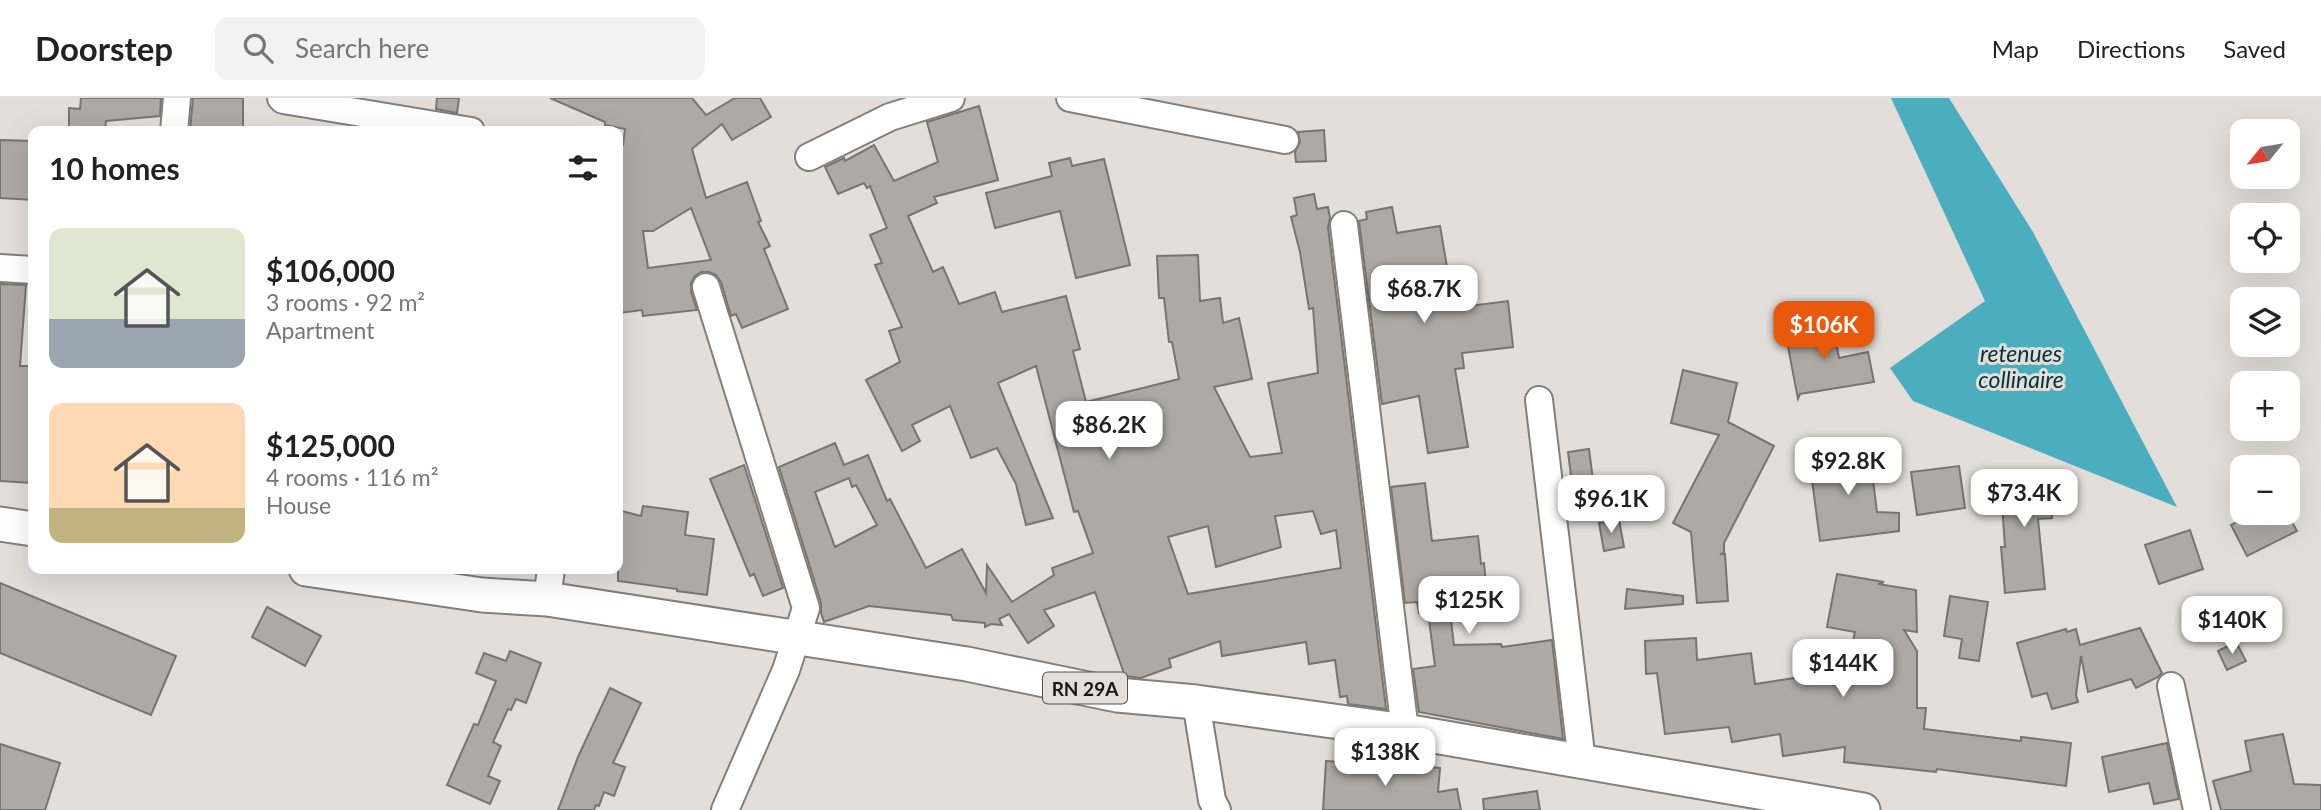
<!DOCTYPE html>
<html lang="en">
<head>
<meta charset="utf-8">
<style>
  :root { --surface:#fff; --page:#f2f2f2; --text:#222; --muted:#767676; --line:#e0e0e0; --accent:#ea580c }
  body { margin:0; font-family:Lato,sans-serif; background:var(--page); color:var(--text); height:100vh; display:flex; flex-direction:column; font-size:26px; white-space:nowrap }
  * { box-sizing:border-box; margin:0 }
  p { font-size:23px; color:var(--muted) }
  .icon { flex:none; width:38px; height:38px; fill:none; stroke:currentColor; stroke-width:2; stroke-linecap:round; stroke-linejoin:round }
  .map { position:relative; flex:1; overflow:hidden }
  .panel { position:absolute; left:28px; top:28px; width:595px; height:448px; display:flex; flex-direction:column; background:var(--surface); border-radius:14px; box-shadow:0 7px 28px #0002 }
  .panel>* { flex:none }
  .needle { width:46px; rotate:240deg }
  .tools { position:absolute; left:2230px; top:21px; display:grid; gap:14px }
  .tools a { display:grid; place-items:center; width:70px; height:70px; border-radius:14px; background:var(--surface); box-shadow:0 7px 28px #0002; font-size:35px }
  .price { position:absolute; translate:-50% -60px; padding:0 16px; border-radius:14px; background:#fff; color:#222; font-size:23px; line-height:46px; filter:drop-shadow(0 2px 4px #0008) }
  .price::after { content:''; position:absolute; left:50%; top:42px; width:21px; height:16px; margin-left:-10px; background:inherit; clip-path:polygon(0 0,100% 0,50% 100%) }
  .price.active { background:var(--accent); color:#fff }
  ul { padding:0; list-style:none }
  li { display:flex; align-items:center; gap:21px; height:175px; padding:0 21px }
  li span { display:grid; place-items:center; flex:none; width:196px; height:140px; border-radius:14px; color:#555 }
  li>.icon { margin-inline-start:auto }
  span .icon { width:84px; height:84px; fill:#fffc; stroke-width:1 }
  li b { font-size:30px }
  h2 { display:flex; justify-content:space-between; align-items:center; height:84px; padding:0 21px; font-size:30px }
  header { display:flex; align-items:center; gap:42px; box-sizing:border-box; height:98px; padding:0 35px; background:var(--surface); border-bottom:2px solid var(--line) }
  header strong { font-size:33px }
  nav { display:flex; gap:38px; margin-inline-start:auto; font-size:24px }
  .search { width:490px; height:63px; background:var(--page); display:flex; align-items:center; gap:18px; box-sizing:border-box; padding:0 24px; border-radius:14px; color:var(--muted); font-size:26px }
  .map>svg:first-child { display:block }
  .water { fill:#4baebf }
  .building { fill:#aea9a4; stroke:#797470; stroke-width:2; fill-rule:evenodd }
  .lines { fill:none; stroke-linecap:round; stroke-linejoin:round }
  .minor-casing { stroke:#837f7a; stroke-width:30 }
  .major-casing { stroke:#837f7a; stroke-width:37 }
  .minor { stroke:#fff; stroke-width:26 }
  .major { stroke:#fff; stroke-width:33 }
  .labels { text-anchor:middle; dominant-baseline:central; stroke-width:6; stroke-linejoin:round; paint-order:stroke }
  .shield { fill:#e3ded9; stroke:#55524f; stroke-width:2 }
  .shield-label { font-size:19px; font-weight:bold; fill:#181614 }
  .water-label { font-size:23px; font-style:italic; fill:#03343c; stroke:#e3ded9 }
</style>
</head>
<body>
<header>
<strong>Doorstep</strong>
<div class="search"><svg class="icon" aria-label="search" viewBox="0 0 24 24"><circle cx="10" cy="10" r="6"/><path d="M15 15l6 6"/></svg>Search here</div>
<nav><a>Map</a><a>Directions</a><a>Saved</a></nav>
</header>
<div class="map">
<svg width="2321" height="712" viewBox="0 0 2321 712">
  <rect width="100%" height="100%" fill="#e3ded9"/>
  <path class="water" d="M1891 0H1949L2033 134 2177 409 1913 303 1890 270 1985 203Z"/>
  <g class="building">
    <path d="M81 0H161L160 18 106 23 105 33H69V10L80 11Z"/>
    <path d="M193 0H243V33H190Z"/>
    <path d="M437 0H459L457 15 436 11Z"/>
    <path d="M550 0H692L706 17 735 0H760L771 19 732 42 722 26 692 51 706 100 747 84 761 123 758 124 770 148 764 151 788 211 742 230 736 216 731 218 721 184 716 177 709 174H701L695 178 691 185V194L697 212 643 218 642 212 618 215V47H623L625 31 605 27V24ZM691 110 711 162 648 170 643 133H653Z"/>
    <path d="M979 8 998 82 934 99 937 105 908 118 933 174 943 169 959 206 995 194 1002 214 1066 198 1080 251 1073 253 1086 304 1179 281 1172 244H1169L1164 200H1159L1157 158 1198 157 1200 203 1220 200 1223 225 1239 220 1252 281 1214 289 1250 359 1282 355 1268 285 1318 275 1313 210 1309 211 1300 154 1291 119 1297 117 1294 100 1314 96 1317 111 1328 109 1330 120 1328 129 1386 611 1348 606 1347 598 1340 599 1335 562 1309 566 1306 544 1222 558 1220 543 1169 561 1171 569 1141 580 1125 578 1095 494 1044 512 1054 528 1028 545 1009 516 999 521 1002 527 991 526 985 529V525L953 522 951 517 869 508 824 524 821 515V505L779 369 835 345 844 367 868 357 887 403 890 401 926 470 962 451 986 495 987 467 1012 504 1054 477 1052 470 1093 455 1078 413 1074 414 1036 268 998 285 1053 420 1026 427 1016 386 997 350 971 360 950 308 912 327 920 343 902 353 866 282 900 264 889 233 902 229 875 167 882 165 870 137 887 130 870 88 867 90 864 85 838 96 825 69 844 60 845 63 874 47 894 83 938 64 927 24ZM849 380 852 389 856 387 877 427 835 449 815 394ZM1313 413 1321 436 1336 432 1341 470 1188 496 1168 439 1208 428 1216 469 1281 449 1275 418Z"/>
    <path d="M1324 32 1326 63 1296 64 1295 54 1300 44 1298 34Z"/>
    <path d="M0 42 33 43V102L0 100Z"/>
    <path d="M1070 60 1072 68 1104 61 1130 167 1076 180 1060 113 995 130 986 95 1052 78 1049 65Z"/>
    <path d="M1392 109 1397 135 1440 128 1454 210 1508 203 1513 249 1462 255 1464 270 1455 271 1468 349 1428 355 1419 298 1382 306 1359 123 1367 121 1366 114Z"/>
    <path d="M0 186 26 187 20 268H31L29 335H33L32 385 0 383Z"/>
    <path d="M1832 224 1839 260 1868 254 1874 284 1800 296 1798 301 1785 233Z"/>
    <path d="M1683 272 1737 285 1728 324 1774 348 1724 445V455L1720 456H1725L1728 503 1697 505 1691 434 1673 425 1719 337 1671 325Z"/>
    <path d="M1869 350 1877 414 1899 415V433L1820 443 1809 359Z"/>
    <path d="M1589 351 1594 390 1573 393 1568 354Z"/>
    <path d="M744 367 783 490 763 498 754 476 750 478 710 381Z"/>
    <path d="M1959 368 1965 410 1917 417 1911 374Z"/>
    <path d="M2050 375 2052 420 2038 421 2045 491 2005 495 2001 449H2005L2000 377Z"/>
    <path d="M1425 385 1432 443 1478 438 1481 466 1484 465 1486 487 1447 491 1454 547 1501 546 1502 549 1552 542 1563 641 1419 614 1413 571 1435 568 1428 514 1419 515 1417 504 1405 505 1391 389Z"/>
    <path d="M643 408 688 414 685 437 714 441 707 497 677 493V491L618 483V412L641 418Z"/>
    <path d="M2255 415H2287L2297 433 2247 458 2231 427Z"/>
    <path d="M1619 422 1624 449 1604 453 1599 425Z"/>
    <path d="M2190 432 2203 471 2159 486 2145 447Z"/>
    <path d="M1837 476 1884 484 1878 486 1916 492 1917 534 1904 532 1917 553V610H1926L1924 631 2021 643V639L2071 645 2066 688 1937 671 1936 674 1844 664 1845 649 1783 658 1780 636 1732 644 1729 629 1665 636 1657 575 1646 576 1645 543 1696 540 1697 562 1751 555 1755 586 1827 575 1845 577 1855 534 1827 529Z"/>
    <path d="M0 485 176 558 151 617 0 555Z"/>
    <path d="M1627 491 1683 498V506L1625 511Z"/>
    <path d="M1950 498 1988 504 1979 563 1959 560 1962 541 1944 538Z"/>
    <path d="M267 509 321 538 305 568 252 539Z"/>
    <path d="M2140 530 2162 575 2158 579 2136 590 2131 581 2088 594 2081 558 2076 597 2078 604 2052 611 2047 595 2032 599 2017 545 2066 531 2067 534 2076 531 2080 547Z"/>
    <path d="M2236 544 2246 563 2227 572 2218 553Z"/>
    <path d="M510 553 541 565 526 605 516 601 511 612 508 611 493 644 501 648 488 678 500 683 490 706 447 687 474 626 478 627 496 583 476 575 484 555 506 563Z"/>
    <path d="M610 590 641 605 613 665 625 669 614 698 604 694 599 708 596 707 594 712H558L578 659Z"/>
    <path d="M2283 636 2294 686 2321 687V712H2221L2213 683 2251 673 2245 643Z"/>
    <path d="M2167 645 2179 701 2154 706 2149 685 2109 694 2102 659Z"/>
    <path d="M0 646 60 665 45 712H0Z"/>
    <path d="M1326 663 1440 670 1438 694 1457 691 1461 712H1323Z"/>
    <path d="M1537 693 1540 712H1484L1483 701Z"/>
  </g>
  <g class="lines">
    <defs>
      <g id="minor">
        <path d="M281 0 283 2 471 33"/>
        <path d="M1070 0 1285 42"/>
        <path d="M174 33 177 0"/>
        <path d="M809 59 890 19 951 0"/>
        <path d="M1344 127 1405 633"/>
        <path d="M0 170 33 172"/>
        <path d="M706 189 806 510 786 572 725 712"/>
        <path d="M1539 302 1582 664"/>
        <path d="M547 501 551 471"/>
        <path d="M2171 588 2197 712"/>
        <path d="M1196 604 1212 702 1217 712"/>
      </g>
      <g id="major">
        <path d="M0 426 33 431"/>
        <path d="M306 471 482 497 547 501 967 566 1117 597 1196 604 1405 633 1863 712"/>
      </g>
    </defs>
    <use href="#minor" class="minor-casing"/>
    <use href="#major" class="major-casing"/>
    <use href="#minor" class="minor"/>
    <use href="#major" class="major"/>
  </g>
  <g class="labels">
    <rect class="shield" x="1043" y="574.5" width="84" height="31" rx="5"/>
    <g class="shield-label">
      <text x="1085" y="590">RN 29A</text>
    </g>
    <g class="water-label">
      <text x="2021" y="255">retenues<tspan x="2021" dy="26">collinaire</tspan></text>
    </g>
  </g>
</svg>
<div class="tools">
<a><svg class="needle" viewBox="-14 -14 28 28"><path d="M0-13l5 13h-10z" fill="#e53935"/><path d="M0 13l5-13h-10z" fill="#767676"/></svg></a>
<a><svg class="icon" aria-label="locate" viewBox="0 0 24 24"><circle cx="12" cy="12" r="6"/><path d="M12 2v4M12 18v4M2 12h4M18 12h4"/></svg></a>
<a><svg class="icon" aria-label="layers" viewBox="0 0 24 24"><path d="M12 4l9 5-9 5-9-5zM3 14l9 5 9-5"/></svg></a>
<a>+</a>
<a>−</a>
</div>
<b class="price" style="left:1424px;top:227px">$68.7K</b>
<b class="price active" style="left:1824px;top:263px">$106K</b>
<b class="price" style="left:1109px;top:363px">$86.2K</b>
<b class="price" style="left:1848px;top:399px">$92.8K</b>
<b class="price" style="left:2024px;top:431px">$73.4K</b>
<b class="price" style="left:1611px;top:437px">$96.1K</b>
<b class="price" style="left:1469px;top:538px">$125K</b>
<b class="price" style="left:2232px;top:558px">$140K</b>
<b class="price" style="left:1843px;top:601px">$144K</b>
<b class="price" style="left:1385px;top:690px">$138K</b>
<section class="panel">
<h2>10 homes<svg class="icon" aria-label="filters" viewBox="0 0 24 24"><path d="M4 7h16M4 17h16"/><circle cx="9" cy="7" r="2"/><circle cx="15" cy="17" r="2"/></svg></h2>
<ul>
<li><span style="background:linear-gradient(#dfe7d0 65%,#9aa5b1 0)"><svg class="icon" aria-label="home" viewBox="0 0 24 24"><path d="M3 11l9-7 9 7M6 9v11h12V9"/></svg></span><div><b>$106,000</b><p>3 rooms · 92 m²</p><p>Apartment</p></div></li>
<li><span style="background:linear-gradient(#ffd9b3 75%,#c2b280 0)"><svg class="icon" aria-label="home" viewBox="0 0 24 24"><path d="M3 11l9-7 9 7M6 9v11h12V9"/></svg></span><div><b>$125,000</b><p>4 rooms · 116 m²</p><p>House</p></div></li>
</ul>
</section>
</div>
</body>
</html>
